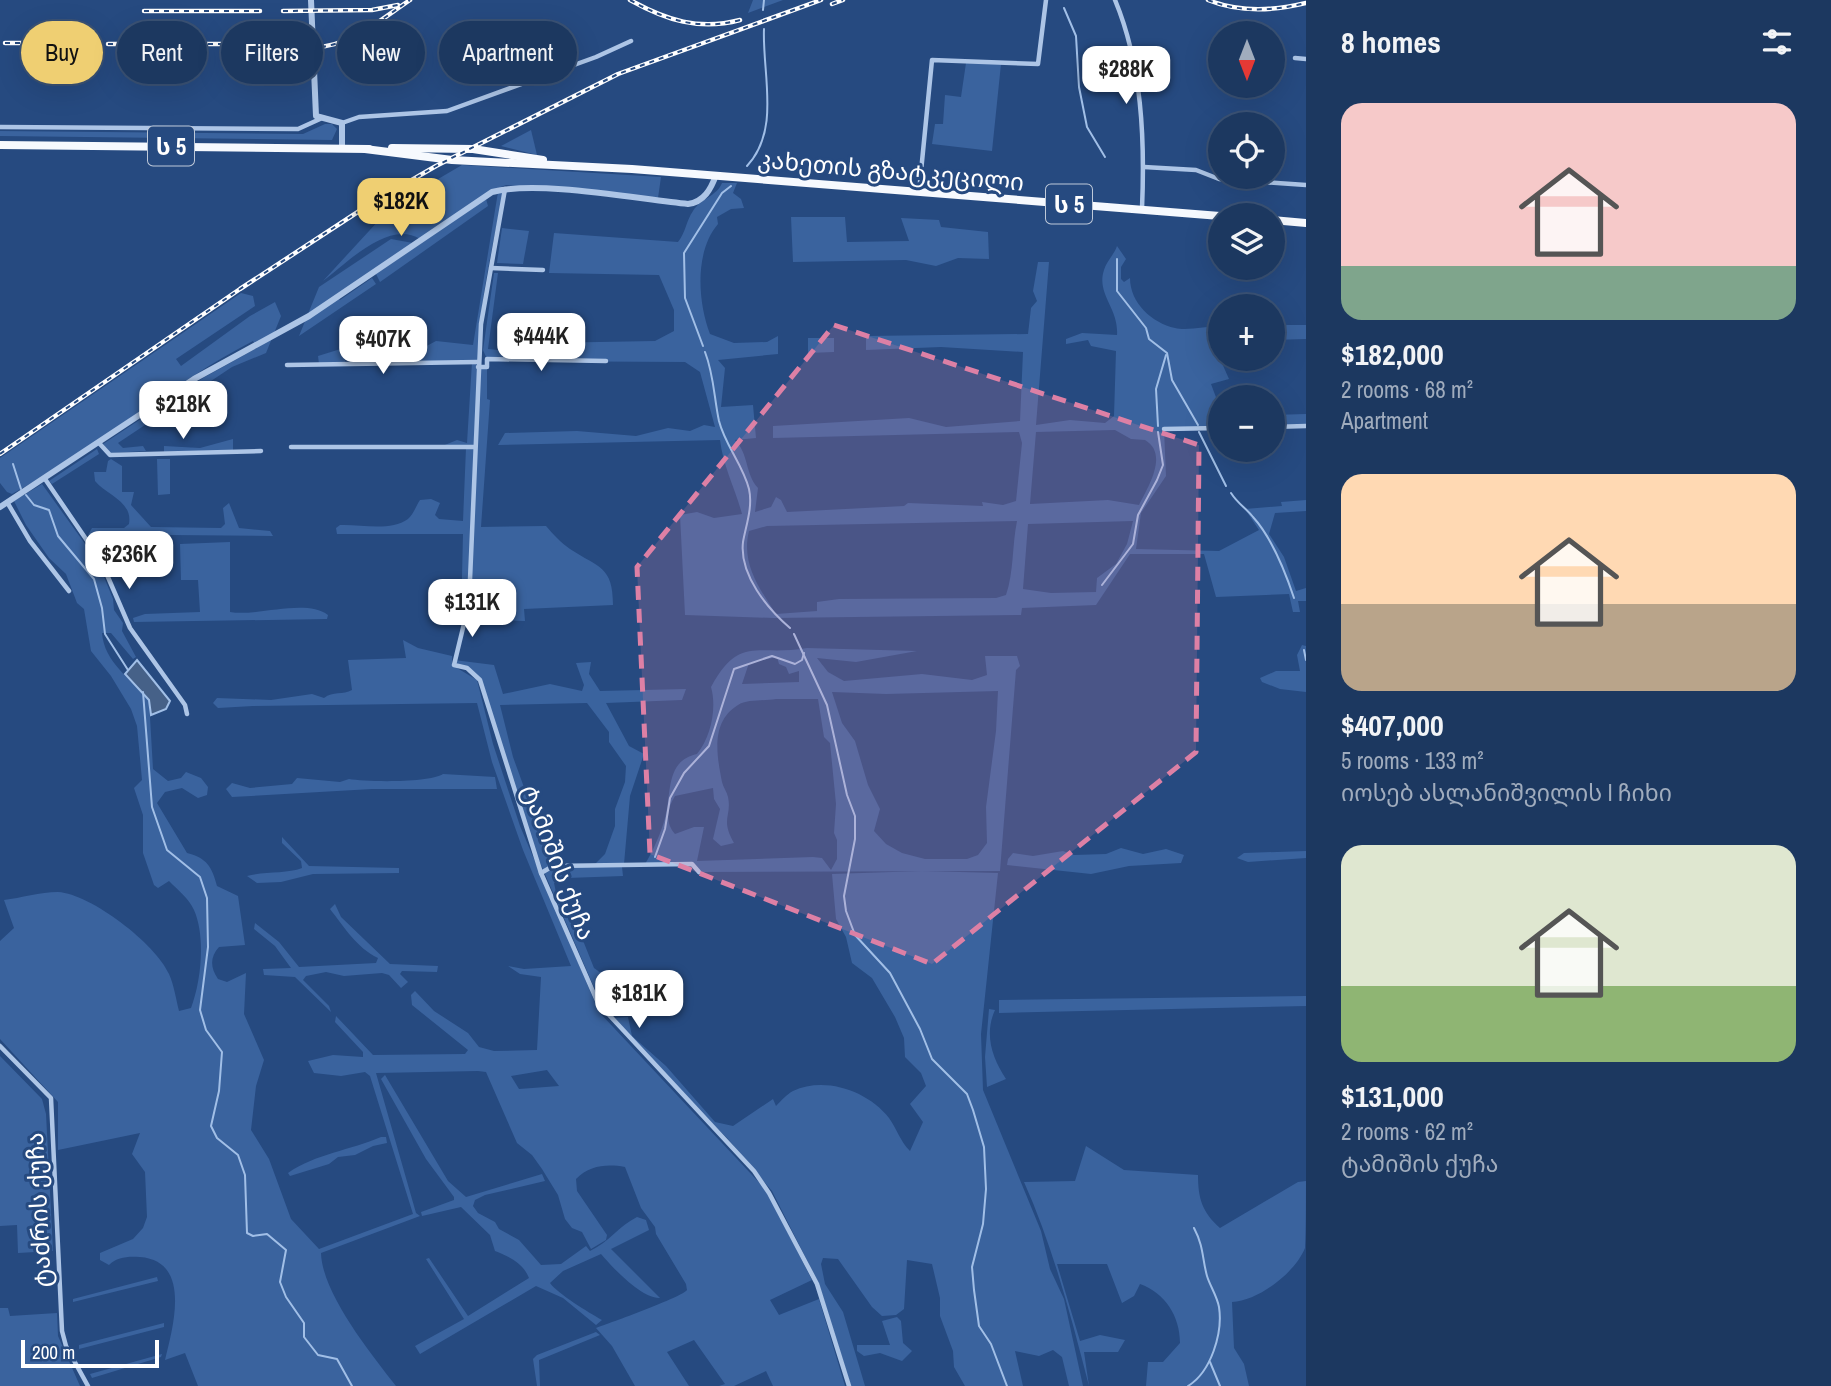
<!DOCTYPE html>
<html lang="en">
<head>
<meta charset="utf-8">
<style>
  :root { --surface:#1c3860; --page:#294369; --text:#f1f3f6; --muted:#a0acbd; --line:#3a5275; --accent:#efcf72 }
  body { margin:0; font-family:"Archivo Narrow","Noto Sans Georgian",sans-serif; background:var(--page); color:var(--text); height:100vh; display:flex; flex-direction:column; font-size:26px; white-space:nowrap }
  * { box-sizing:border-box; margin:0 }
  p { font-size:23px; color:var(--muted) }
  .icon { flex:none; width:38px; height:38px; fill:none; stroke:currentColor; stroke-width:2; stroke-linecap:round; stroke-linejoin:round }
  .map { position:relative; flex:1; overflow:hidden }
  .drawer { display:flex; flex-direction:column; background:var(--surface); width:525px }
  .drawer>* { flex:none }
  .guide { position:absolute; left:21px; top:21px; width:665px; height:63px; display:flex; gap:14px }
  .needle { width:46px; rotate:180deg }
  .controls { position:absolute; left:1208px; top:21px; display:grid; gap:14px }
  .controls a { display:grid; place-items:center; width:77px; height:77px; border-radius:50%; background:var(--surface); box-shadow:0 7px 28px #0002,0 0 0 2px var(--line); font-size:35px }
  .scale { position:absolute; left:21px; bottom:18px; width:138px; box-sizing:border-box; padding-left:7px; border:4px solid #fff; border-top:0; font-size:19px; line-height:24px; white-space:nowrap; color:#fff; -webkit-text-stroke:5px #264a80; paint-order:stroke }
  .price { position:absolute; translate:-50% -60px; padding:0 16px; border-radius:14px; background:#fff; color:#222; font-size:23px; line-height:46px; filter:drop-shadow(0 2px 4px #0008) }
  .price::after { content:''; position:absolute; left:50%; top:42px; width:21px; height:16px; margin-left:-10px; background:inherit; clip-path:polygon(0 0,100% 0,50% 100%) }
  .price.current { background:var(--accent); color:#111 }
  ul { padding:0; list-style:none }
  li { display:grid; align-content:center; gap:14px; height:371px; padding:0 35px }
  li span { display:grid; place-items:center; height:217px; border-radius:21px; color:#555 }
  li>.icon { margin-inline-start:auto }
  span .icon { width:126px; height:126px; fill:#fffc; stroke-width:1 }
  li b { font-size:30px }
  h2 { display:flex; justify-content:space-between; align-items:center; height:84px; padding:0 35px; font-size:30px }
  .pill { padding:0 24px; border-radius:32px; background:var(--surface); box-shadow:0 7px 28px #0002,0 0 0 2px var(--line); font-size:24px; line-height:63px }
  .pill.current { background:var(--accent); color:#111 }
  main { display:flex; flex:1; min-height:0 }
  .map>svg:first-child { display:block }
  .green { fill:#3a639e; fill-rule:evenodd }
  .water { fill:#466188; stroke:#a1bfe7; stroke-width:2 }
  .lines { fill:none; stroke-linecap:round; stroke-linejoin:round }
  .stream { stroke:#a1bfe7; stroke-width:2 }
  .minor { stroke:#adc5e6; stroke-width:4.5 }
  .tertiary { stroke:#adc5e6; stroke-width:6 }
  .trunk { stroke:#f6f9fe; stroke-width:8 }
  .rail-casing { stroke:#fff; stroke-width:4.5 }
  .rail { stroke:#264a80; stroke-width:2; stroke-dasharray:5; stroke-linecap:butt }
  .marked { fill:#dd80a5; fill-opacity:0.2; stroke:#dd80a5; stroke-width:5; stroke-dasharray:14 9; stroke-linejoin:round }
  .labels { text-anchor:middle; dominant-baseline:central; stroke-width:6; stroke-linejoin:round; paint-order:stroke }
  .shield { fill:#264a80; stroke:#bec9d9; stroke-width:2 }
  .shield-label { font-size:23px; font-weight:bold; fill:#fff }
  .street-label { font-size:24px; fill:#fff; stroke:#264a80 }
</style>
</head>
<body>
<main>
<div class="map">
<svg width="1306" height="1386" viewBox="0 0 1306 1386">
  <rect width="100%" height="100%" fill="#264a80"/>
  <g class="green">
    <path d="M753 0H783L748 13Z"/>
    <path d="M966 63 1001 64 992 151 932 144 935 124H943L945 95 961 97Z"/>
    <path d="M325 124H332L337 129 332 140 0 136V131L303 134Z"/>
    <path d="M531 130 537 155 501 146Z"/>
    <path d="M462 165 661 177 658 198 506 185 490 191 420 239C389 219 347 263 323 281L392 206Z"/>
    <path d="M722 183H737L733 193 741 199 744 208 731 209 717 217 718 224C694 252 698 303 710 334L734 343 767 342 778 336V354L718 360 725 368 721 407 753 405 756 438 735 440C749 454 745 474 758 488L755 512 771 507 776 497 781 500 787 512 904 506 908 503 983 506 982 502 1003 505 1016 501 1022 443 1019 432 773 438V426L909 418 946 427 1020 421 1023 352 941 347 866 350V336L1028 334 1031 308 1037 301 1033 291 1038 262H1049L1036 425 1070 420 1105 423 1114 416 1116 351 1091 346 1088 340 1066 344V339L1082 333 1117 335C1119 308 1096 294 1104 270 1106 262 1114 255 1117 246L1126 259 1121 267V279L1124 282 1130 278C1130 303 1152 323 1175 328 1187 331 1207 326 1220 326V342L1213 343 1229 379 1211 384 1220 408V428L1164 429 1166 476 1141 513 1136 549 1219 551 1259 530 1245 509 1282 506 1281 502 1306 500V511L1275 513 1269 534 1284 557 1296 591 1306 588V601H1298L1300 612H1293L1289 594 1216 597 1204 554H1130L1096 605 1022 608 1021 615 774 618 685 615 680 515 697 512 714 518 742 514C735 488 723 466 720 440L498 445 505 433 577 431 636 436 668 428 690 431 704 425 715 427 700 372 685 362 492 361 487 359 483 350 494 273H498L488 349 508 351 544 343 655 341 674 331V310L659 275 549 273 554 233 678 242C686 232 686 221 693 211 700 199 717 196 722 183ZM1115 430 1131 439 1145 440C1169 454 1148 487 1139 505L1108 500 1030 504 1036 432ZM1017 521C1012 545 1014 572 1006 595L996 598 839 599 817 602V611L776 614C759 588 741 563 749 531L767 526ZM1133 521 1127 544 1116 564 1097 578 1096 592 1051 593 1023 589 1028 524Z"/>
    <path d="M498 192 503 193C492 250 477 310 479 367H487V399L490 400 481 527 546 526C553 534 561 543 570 549 599 568 613 566 613 605L524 609 525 621 461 619 463 534H337L336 528 340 525C360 524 390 532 408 519 413 515 416 506 420 500L431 499 440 503 435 515 439 519 463 521 466 448 440 447 457 440 467 443 472 362 371 363 373 348 403 346 419 350 436 341 473 345Z"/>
    <path d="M486 199 488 206 380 282 376 274Z"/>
    <path d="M791 217H845L847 242 909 241 901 218 939 220 941 227 988 232 989 259 958 258 936 266 906 260 793 262Z"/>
    <path d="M502 228 529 231 523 264 497 263Z"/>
    <path d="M391 239 413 243 337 297 340 300 372 278 376 284 299 336 319 287Z"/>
    <path d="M241 293 253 296 255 306 176 359 181 366 250 316 275 302 281 316 266 353 232 367 118 443 123 448 143 446 146 451 109 453 103 444 203 378 257 348 253 341C168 385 96 449 12 494L7 492 0 483V458Z"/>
    <path d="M1272 325H1306V339L1272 340Z"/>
    <path d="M808 338H834V352L808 353Z"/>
    <path d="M347 347 345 364H319L318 356Z"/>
    <path d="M1306 414V426L1272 427V415Z"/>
    <path d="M233 439V450L164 452V446L200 448Z"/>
    <path d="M97 449 99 454 52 484 49 481Z"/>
    <path d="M111 459 122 466V492H134L131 505 151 527 221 528 225 524 223 508 229 503 239 528 270 531 273 536 171 535 161 538 92 541 88 535 92 528H124L129 524C133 501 106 495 95 481L94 472H106L108 461Z"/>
    <path d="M157 459H170V494L158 495Z"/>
    <path d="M42 484 98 562 113 599 114 610 123 623 122 631 136 657 133 659 111 633H102C104 662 131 679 149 700L153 769 168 781 181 778 186 772 201 778 208 787 207 795 198 798 182 788 165 792 157 803 187 853C207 858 212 867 217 886L238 896 245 945 219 947C210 957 210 967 218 979L227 982 246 973 244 1014 264 1060 256 1086 251 1130 269 1159 291 1219 319 1249 413 1214 370 1076 365 1072 341 1076 314 1073 308 1061 333 1055 363 1057V1052L335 1022 336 1016 373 1055 465 1054 468 1050 412 1005 411 995 415 991 434 1011 468 1033 479 1047 494 1051 537 1050 541 977 520 974 508 966 524 969 571 966 523 850 492 762 477 703 253 706 218 708 213 703 217 698 271 700 312 694 324 698C333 691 343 695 352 690L348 660 406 658 403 640 418 648 452 656V665L477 680 493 744 520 826 599 1012 766 1190 812 1280 770 1300 779 1315 819 1299 845 1386H773L766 1371 734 1386H719L725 1384 694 1340 667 1352 689 1386H635L612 1346 596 1328C610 1323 682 1297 687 1290L686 1284 656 1234 655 1227 641 1208 625 1167C607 1164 590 1165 576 1179L577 1191 607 1235 606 1240 591 1249 582 1232 572 1228 565 1219 558 1195 542 1169 532 1155 517 1143 486 1072 478 1071 376 1073 416 1213 420 1216 321 1253C322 1293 371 1354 396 1386H198L185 1353 165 1360C173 1327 192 1261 140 1257 128 1256 117 1257 109 1265L100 1260V1253L133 1239 143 1228 147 1217 145 1172 132 1154 140 1133 58 1150V1102L0 1039V941L14 928 4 900C21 898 40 892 58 892 91 894 156 944 169 974 174 985 176 999 179 1011L191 1008C201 982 206 937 194 910 189 899 178 890 169 881L158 888 154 885 143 853V815L134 788 142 780 137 726 131 709 111 676 91 651 84 609 77 603 66 574 49 558 26 525 14 501ZM547 1070 559 1086 519 1089 511 1076Z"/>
    <path d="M230 542V612C257 617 305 598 328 615L327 619 134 622 133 618 145 614 200 612 198 580H181L180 544Z"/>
    <path d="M1302 645 1306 646V692L1280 689 1262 682 1260 678 1276 671H1300L1297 655Z"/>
    <path d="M807 648 917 651 856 662 817 658 828 672 844 681 922 674 972 680 987 675 985 656H1017L1020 666 1016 670 1000 871 699 872 692 864H645C653 851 661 833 665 818 672 793 665 761 697 754 711 737 717 708 711 687 740 634 757 657 807 648ZM777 657 779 664 786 667 789 674 799 671V682L742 684 749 663ZM998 691 996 731 986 807 987 843 978 855 967 859H925L902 853 886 844 874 831 880 809 868 785 855 741 842 723 832 692 886 694ZM776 699H818L824 737 830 743 836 804 834 833 837 840V859L831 870 822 858 813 857 697 861 704 827H694L675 834C665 823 667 808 675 796L713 788 714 799 720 809 713 839 721 846 734 843C720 818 732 817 728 797 727 792 723 787 722 782 717 756 710 722 738 705 747 699 765 701 776 699Z"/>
    <path d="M454 660 494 665 503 694 550 684 582 691 584 685 576 663 591 662 589 674 600 691 686 689 682 700 606 703 629 746 644 754 630 796 624 864 594 865 605 854 615 826V809L625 782 626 766 609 742V732L587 703 500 705 513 757 553 867H622L623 876 567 878 554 883 558 902 584 943 594 968 605 976 617 1011 607 1013 603 1008 525 828 480 680 467 668 454 665Z"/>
    <path d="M443 774 495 777 497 789H372L232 797 226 789 232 783 250 788 292 784 297 778 340 782 349 779C366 782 430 783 443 774Z"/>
    <path d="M282 837 309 866 399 868V873L313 874 281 882 257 883 247 876C266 871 287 874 302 868L301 861 282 843Z"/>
    <path d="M1121 848 1143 854 1166 849 1184 855 1181 863 1129 866 1091 874 1007 865 1008 859 1013 853 1033 856 1063 851 1074 855 1106 854Z"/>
    <path d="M1306 851V858L1248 862 1237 858 1244 853Z"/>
    <path d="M922 871 998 873 981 1034 983 1090 1041 1231 1050 1269 1064 1299 1083 1386H1069L1062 1357 1053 1350 1039 1356 1015 1351 1023 1386H965L954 1367 953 1351 940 1316V1298L932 1264 907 1260 904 1309 896 1315 882 1316 872 1307 838 1259 823 1258 821 1264 825 1284 843 1312 865 1386H851L819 1284 772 1191 727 1138 655 1067 614 1018 628 1017 632 1036 666 1066 715 1122 733 1126 773 1099 776 1106C781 1101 787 1094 793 1091 825 1076 868 1091 889 1118 897 1129 900 1141 910 1151L923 1122 910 1104 926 1086 921 1073 905 1057 904 1038 895 1017 872 978 852 963 846 937 836 919 832 874Z"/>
    <path d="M335 904 341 917 390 964 438 966 437 972 402 971 400 974 408 982 401 988 389 975 382 973 344 976 326 972 306 976 303 980 329 1006 331 1012 295 977 264 975 263 969 291 968 275 946 254 929 255 923 279 942 299 967 376 963 378 958C357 948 344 927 330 909Z"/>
    <path d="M1306 996V1006L999 1013V1000Z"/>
    <path d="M989 1009 995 1010C984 1034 992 1058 1006 1079L987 1087 985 1057Z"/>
    <path d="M0 1056 42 1099 46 1114 53 1251 18 1253 17 1225 0 1226Z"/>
    <path d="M385 1075 448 1181 466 1197 542 1174 545 1181 485 1195 475 1200 473 1206 478 1213 495 1222 499 1229 519 1240 541 1265 561 1264 586 1246 590 1251C609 1242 619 1226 637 1217L646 1220 649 1230 611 1249 660 1298C642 1299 612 1267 601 1254L563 1271 550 1283C558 1294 588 1312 602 1320L596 1325 563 1298 536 1286 420 1354 415 1346 464 1319 426 1259 429 1258 468 1316 529 1278C523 1263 510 1257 495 1251L490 1235 461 1207 422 1216 421 1212 454 1200V1197L426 1159 381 1079Z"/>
    <path d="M381 1137H386L387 1143 373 1146 355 1155 338 1157 329 1164 290 1176 288 1173C315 1154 351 1150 381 1137Z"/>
    <path d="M1086 1146 1124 1170 1198 1175C1198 1198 1202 1212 1220 1228L1298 1182 1306 1181C1306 1198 1306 1235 1305 1248 1295 1273 1258 1301 1232 1302L1234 1348 1244 1364 1249 1386H1146L1148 1362H1163L1180 1343C1180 1316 1165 1293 1140 1284L1134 1296 1122 1303 1107 1264H1057L1080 1341 1100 1335 1125 1340 1118 1352H1084L1089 1386C1071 1316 1053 1247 1024 1182L1075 1181Z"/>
    <path d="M157 1277 158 1281 73 1302V1299Z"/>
    <path d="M0 1308H8L10 1316 57 1313 58 1336 80 1386H0Z"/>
    <path d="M897 1317 901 1321 903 1343 912 1351 902 1361 880 1353 864 1356 857 1351V1345H890L882 1321Z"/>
    <path d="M164 1323V1327L79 1349V1345Z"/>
    <path d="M596 1332 600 1335 539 1360 540 1386H537L533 1359 537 1355Z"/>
    <path d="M162 1354 161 1357 92 1378 90 1374Z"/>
  </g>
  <path class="water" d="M137 660 170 701 166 709 151 715 149 700 125 674Z"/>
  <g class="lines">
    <g class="stream">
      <path d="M1064 8 1076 36 1079 87 1087 127 1105 157"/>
      <path d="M763 10 764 0"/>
      <path d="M747 166C781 130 762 73 764 29"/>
      <path d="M1117 259V291L1146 328 1149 339 1167 353 1172 380 1198 425"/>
      <path d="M703 346 685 298 684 253 722 193 731 186"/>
      <path d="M705 352C714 375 714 398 719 421 725 445 743 465 749 489 753 507 746 525 743 542 739 575 768 609 790 628"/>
      <path d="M1158 426 1156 389 1166 355"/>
      <path d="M1199 432 1226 486"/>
      <path d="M13 464 21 489"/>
      <path d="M1231 493C1238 504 1246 508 1253 517 1272 538 1285 571 1294 598"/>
      <path d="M26 495 34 505 49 510 58 536 94 579 102 608 105 634 128 670"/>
      <path d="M1102 585 1133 544 1138 515 1157 480 1163 465 1158 432"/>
      <path d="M794 634 827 705 847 795 855 816V839L844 896 846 911 855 935 890 973 920 1029 932 1059 967 1094 973 1110 984 1147 986 1189 983 1224 972 1267 974 1290 979 1326 991 1344 1007 1386"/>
      <path d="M1304 650 1306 660"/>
      <path d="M143 692 152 807 167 850 200 877 207 898 208 947 200 1010 206 1030 222 1052 219 1091 211 1126 217 1138 238 1155 245 1175 247 1233 253 1236 267 1234 286 1250 280 1282 286 1297 304 1323V1337L318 1355 337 1359 352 1386"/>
      <path d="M655 857 665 829 670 798 684 773 709 746 734 669 772 656 795 664 802 660 804 653"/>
      <path d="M1210 1362 1220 1386"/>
      <path d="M1188 1386C1211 1372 1223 1333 1219 1307 1217 1296 1210 1286 1207 1276 1202 1258 1204 1247 1194 1228"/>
    </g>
    <g class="minor">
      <path d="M1115 0C1142 65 1145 139 1142 209"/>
      <path d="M1295 58 1306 59"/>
      <path d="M342 123 359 117 447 111 596 57 631 41"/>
      <path d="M0 127 298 129 320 119"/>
      <path d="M1144 167 1196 170 1219 179 1306 185"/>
      <path d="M505 189 481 324 469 603 454 665 467 668 480 680 541 873 598 1003 754 1171 769 1193 817 1284 849 1386"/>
      <path d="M919 192 932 60 1038 64 1046 0"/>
      <path d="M491 268 543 270"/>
      <path d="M287 365 478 362"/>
      <path d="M478 367H487V359L606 361"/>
      <path d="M1272 427 1306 426"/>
      <path d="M1164 429 1220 428"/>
      <path d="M99 443 110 455 261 451"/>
      <path d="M291 447H474"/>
      <path d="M45 479 101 561 130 628 185 705 187 714"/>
      <path d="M7 502 30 541 69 591"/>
      <path d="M541 873 553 866 692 864 699 872"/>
      <path d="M0 1046 51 1098 62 1331 66 1346 88 1386"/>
    </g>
    <g class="tertiary">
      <path d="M311 0 316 116 342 123V148"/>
      <path d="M0 507 194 379 309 316 492 192C539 180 637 199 688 204 704 202 711 189 716 175"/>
    </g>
    <g class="trunk">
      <path d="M0 145 369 149"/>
      <path d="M392 148 473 149 543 160"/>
      <path d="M365 149 452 160 632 169 1220 216"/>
      <path d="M1272 220 1306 223"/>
    </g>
    <defs>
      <g id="rail">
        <path d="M630 0C666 20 699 31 740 20"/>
        <path d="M1208 0C1240 13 1273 11 1306 3"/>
        <path d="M832 4 843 0"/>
        <path d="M144 11H260"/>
        <path d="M283 11 372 10 398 5"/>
        <path d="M5 43H30"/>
        <path d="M39 43H66"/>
        <path d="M108 44H239L282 49"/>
        <path d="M291 49C347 50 366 30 410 0"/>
        <path d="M0 454 240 289 370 204 436 166 618 74 821 0"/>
      </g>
    </defs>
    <use href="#rail" class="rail-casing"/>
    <use href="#rail" class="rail"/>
  </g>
  <path class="marked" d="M834 325 1199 445 1196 752 932 964 650 854 637 567Z"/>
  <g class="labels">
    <g class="shield">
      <rect x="148" y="126.5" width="46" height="39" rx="5"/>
      <rect x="1046" y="184.5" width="46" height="39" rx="5"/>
    </g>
    <g class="shield-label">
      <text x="171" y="146">ს 5</text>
      <text x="1069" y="204">ს 5</text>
    </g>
    <g class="street-label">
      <text transform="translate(891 170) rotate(5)">კახეთის გზატკეცილი</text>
      <text transform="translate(559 862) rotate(69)">ტამიშის ქუჩა</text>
      <text transform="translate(38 1210) rotate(-93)">ტაძრის ქუჩა</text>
    </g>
  </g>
</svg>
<div class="controls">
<a><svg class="needle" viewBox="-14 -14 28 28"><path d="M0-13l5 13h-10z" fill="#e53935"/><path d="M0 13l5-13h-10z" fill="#a0acbd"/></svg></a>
<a><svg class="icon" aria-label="locate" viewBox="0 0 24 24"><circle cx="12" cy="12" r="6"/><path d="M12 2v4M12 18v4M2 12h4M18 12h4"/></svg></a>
<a><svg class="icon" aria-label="layers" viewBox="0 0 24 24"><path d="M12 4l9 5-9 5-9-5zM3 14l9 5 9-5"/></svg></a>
<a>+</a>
<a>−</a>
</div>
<div class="scale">200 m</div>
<b class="price" style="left:1126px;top:106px">$288K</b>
<b class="price current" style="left:401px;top:238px">$182K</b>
<b class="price" style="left:541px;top:373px">$444K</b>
<b class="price" style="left:383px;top:376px">$407K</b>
<b class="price" style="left:183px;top:441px">$218K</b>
<b class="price" style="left:129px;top:591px">$236K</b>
<b class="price" style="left:472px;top:639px">$131K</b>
<b class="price" style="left:639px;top:1030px">$181K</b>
<div class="guide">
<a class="pill current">Buy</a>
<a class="pill">Rent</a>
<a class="pill">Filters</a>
<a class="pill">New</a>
<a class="pill">Apartment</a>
</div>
</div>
<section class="drawer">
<h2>8 homes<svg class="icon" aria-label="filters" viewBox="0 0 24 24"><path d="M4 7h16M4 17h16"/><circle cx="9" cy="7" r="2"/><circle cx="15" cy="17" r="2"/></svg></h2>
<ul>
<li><span style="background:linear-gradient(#f6c9c9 75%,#7fa58c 0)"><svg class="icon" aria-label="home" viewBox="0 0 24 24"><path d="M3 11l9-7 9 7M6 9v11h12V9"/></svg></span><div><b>$182,000</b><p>2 rooms · 68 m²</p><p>Apartment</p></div></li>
<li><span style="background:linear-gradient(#ffd9b3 60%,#b9a48a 0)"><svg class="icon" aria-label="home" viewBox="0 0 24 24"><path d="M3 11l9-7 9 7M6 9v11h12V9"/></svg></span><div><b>$407,000</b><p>5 rooms · 133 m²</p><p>იოსებ ასლანიშვილის I ჩიხი</p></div></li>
<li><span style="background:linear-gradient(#dfe7d0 65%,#8fb573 0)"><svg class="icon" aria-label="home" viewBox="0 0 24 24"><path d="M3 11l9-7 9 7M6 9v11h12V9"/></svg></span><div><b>$131,000</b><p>2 rooms · 62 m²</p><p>ტამიშის ქუჩა</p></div></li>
</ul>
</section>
</main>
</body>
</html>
